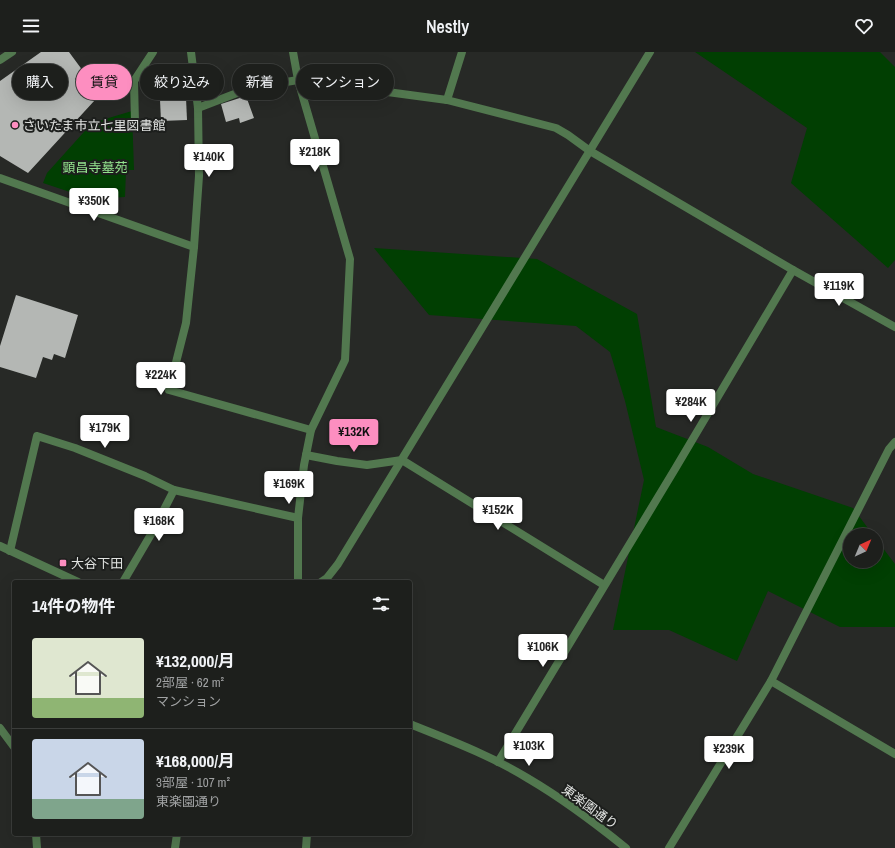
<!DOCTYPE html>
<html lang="ja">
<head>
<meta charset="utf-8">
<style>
  :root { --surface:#1d1f1c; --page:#252725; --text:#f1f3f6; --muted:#a0a2a3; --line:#3b3d3b; --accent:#fd8ec0 }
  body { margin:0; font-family:"Archivo Narrow","Noto Sans JP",sans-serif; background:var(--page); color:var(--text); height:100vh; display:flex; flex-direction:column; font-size:15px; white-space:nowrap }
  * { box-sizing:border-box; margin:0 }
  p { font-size:13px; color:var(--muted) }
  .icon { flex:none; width:22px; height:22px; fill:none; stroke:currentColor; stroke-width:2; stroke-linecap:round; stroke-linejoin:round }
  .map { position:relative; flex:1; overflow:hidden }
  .side { position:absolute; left:12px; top:528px; width:400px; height:256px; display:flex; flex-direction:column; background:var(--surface); border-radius:4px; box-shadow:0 4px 16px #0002,0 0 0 1px var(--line) }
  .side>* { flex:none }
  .hud { position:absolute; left:12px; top:12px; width:400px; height:36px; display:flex; gap:8px }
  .needle { width:26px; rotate:44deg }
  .buttons { position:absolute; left:843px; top:476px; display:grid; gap:8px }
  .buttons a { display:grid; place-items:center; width:40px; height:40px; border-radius:50%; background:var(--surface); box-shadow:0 4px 16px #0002,0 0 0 1px var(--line); font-size:20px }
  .price { position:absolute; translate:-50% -34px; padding:0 9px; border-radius:4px; background:#fff; color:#222; font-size:13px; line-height:26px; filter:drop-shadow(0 1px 2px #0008) }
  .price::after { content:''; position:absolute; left:50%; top:24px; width:12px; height:9px; margin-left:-6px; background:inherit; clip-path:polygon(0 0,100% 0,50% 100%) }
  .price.current { background:var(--accent); color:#111 }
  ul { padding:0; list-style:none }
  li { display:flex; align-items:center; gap:12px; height:100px; padding:0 20px }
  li+li { border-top:1px solid var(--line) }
  li span { display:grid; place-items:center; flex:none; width:112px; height:80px; border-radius:4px; color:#555 }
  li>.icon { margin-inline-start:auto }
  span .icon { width:48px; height:48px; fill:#fffc; stroke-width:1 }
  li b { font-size:17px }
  h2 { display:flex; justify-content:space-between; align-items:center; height:48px; padding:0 20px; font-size:17px }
  .tag { padding:0 14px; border-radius:18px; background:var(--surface); box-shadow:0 4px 16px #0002,0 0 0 1px var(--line); font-size:14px; line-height:36px }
  .tag.current { background:var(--accent); color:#111 }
  header { display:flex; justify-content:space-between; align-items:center; height:52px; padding:0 20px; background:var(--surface); font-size:18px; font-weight:600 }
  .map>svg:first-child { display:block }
  .green { fill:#013f02 }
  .building { fill:#b4b7b4 }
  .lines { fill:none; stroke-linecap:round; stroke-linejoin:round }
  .service { stroke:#52784f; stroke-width:8 }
  .minor { stroke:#52784f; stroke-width:8 }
  .tertiary { stroke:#52784f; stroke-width:8 }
  .poi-dot { fill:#fd8ec0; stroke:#1d1f1d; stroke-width:1.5 }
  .labels { text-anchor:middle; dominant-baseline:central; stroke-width:4; stroke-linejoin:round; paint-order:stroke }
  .poi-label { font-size:13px; fill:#e1e3e1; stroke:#1d1f1d; text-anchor:start }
  .park-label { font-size:13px; fill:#93e28e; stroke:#1d1f1d }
  .street-label { font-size:13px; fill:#e1e3e1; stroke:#1d1f1d }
</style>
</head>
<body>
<header><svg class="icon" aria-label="menu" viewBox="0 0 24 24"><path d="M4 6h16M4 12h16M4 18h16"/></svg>Nestly<svg class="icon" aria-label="heart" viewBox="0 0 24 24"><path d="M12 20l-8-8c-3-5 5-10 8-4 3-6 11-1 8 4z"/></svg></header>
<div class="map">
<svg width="895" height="796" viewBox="0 0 895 796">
  <rect width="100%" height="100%" fill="#272926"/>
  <g class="green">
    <path d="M695 0H880L895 15V208L888 216 791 131 807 76Z"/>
    <path d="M132 59 134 118H126L125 145 91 147 43 131 47 121 92 71Z"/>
    <path d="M374 196 537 207 637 262 656 375 708 395 753 422 853 456 873 483H850V509H876V487L895 512V575H840L768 539 737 609 669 578H613L644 428 625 349 610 300 576 274 429 263Z"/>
  </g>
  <g class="building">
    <path d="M41 0H69L83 19 75 27 95 48 28 121 0 104V29Z"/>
    <path d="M246 44 254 66 240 71 239 66 226 70 221 52Z"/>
    <path d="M186 46 187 68 161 69 160 48Z"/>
    <path d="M16 243 78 263 65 306 54 302 52 308 43 305 36 326 0 315V294Z"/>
  </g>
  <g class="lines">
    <path class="service" d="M134 29 135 71"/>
    <g class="minor">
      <path d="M191 0 198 56 199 124 194 195 186 271 169 338 311 378"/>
      <path d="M293 0 298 28 350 207 345 308 311 378 304 413 298 466V530"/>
      <path d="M0 8 12 0"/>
      <path d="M134 29 153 0"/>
      <path d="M447 48 462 0"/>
      <path d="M198 56 250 36 298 28 447 48 556 76 568 83 590 99 793 218 895 275"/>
      <path d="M0 126 194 195"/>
      <path d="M306 403 337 409 367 413 402 408 604 533"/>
      <path d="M10 499 37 384 75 396 145 424 174 438 298 466"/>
      <path d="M123 530 153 479 174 438"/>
      <path d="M771 629 895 702"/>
      <path d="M0 676 14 695"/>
      <path d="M498 710 675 417 793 218"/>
      <path d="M36 782 37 796"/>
      <path d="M175 796 177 782"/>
      <path d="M306 796 307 782"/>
      <path d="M669 796 771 629 889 397 895 390"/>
    </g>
    <g class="tertiary">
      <path d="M0 494 78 530"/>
      <path d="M321 530 327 526 338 512 650 0"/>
      <path d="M410 672C450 688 492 704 529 727 563 747 595 771 626 796"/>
    </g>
  </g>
  <g class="poi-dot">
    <circle cx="15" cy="73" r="4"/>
    <rect x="59" y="507" width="8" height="8" rx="2"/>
  </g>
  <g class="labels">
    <g class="poi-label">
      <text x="23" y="73">さいたま市立七里図書館</text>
      <text x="71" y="511">大谷下田</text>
    </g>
    <g class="park-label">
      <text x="95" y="115">顕昌寺墓苑</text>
    </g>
    <g class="street-label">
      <text transform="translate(590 755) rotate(36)">東楽園通り</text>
    </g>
  </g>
</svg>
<div class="buttons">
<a><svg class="needle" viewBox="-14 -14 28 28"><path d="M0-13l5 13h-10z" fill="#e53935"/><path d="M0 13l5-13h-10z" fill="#a0a2a3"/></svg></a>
</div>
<b class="price" style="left:315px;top:121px">¥218K</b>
<b class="price" style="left:209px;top:126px">¥140K</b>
<b class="price" style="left:94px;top:170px">¥350K</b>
<b class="price" style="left:839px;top:255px">¥119K</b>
<b class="price" style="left:161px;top:344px">¥224K</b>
<b class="price" style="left:691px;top:371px">¥284K</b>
<b class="price" style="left:105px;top:397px">¥179K</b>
<b class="price current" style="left:354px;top:401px">¥132K</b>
<b class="price" style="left:289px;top:453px">¥169K</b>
<b class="price" style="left:498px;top:479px">¥152K</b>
<b class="price" style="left:159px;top:490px">¥168K</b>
<b class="price" style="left:543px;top:616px">¥106K</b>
<b class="price" style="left:529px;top:715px">¥103K</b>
<b class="price" style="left:729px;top:718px">¥239K</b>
<div class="hud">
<a class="tag">購入</a>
<a class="tag current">賃貸</a>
<a class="tag">絞り込み</a>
<a class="tag">新着</a>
<a class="tag">マンション</a>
</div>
<section class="side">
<h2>14件の物件<svg class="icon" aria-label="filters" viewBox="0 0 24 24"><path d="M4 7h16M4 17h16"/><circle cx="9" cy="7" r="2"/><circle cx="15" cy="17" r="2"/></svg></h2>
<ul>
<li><span style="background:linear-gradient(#dfe7d0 75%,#8fb573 0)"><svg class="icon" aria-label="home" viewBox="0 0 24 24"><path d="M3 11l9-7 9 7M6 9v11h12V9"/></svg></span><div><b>¥132,000/月</b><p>2部屋 · 62 m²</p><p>マンション</p></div></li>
<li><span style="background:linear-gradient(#c9d6e8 75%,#7fa58c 0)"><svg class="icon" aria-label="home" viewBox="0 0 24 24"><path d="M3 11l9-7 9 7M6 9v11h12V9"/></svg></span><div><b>¥168,000/月</b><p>3部屋 · 107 m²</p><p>東楽園通り</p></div></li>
</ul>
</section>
</div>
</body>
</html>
